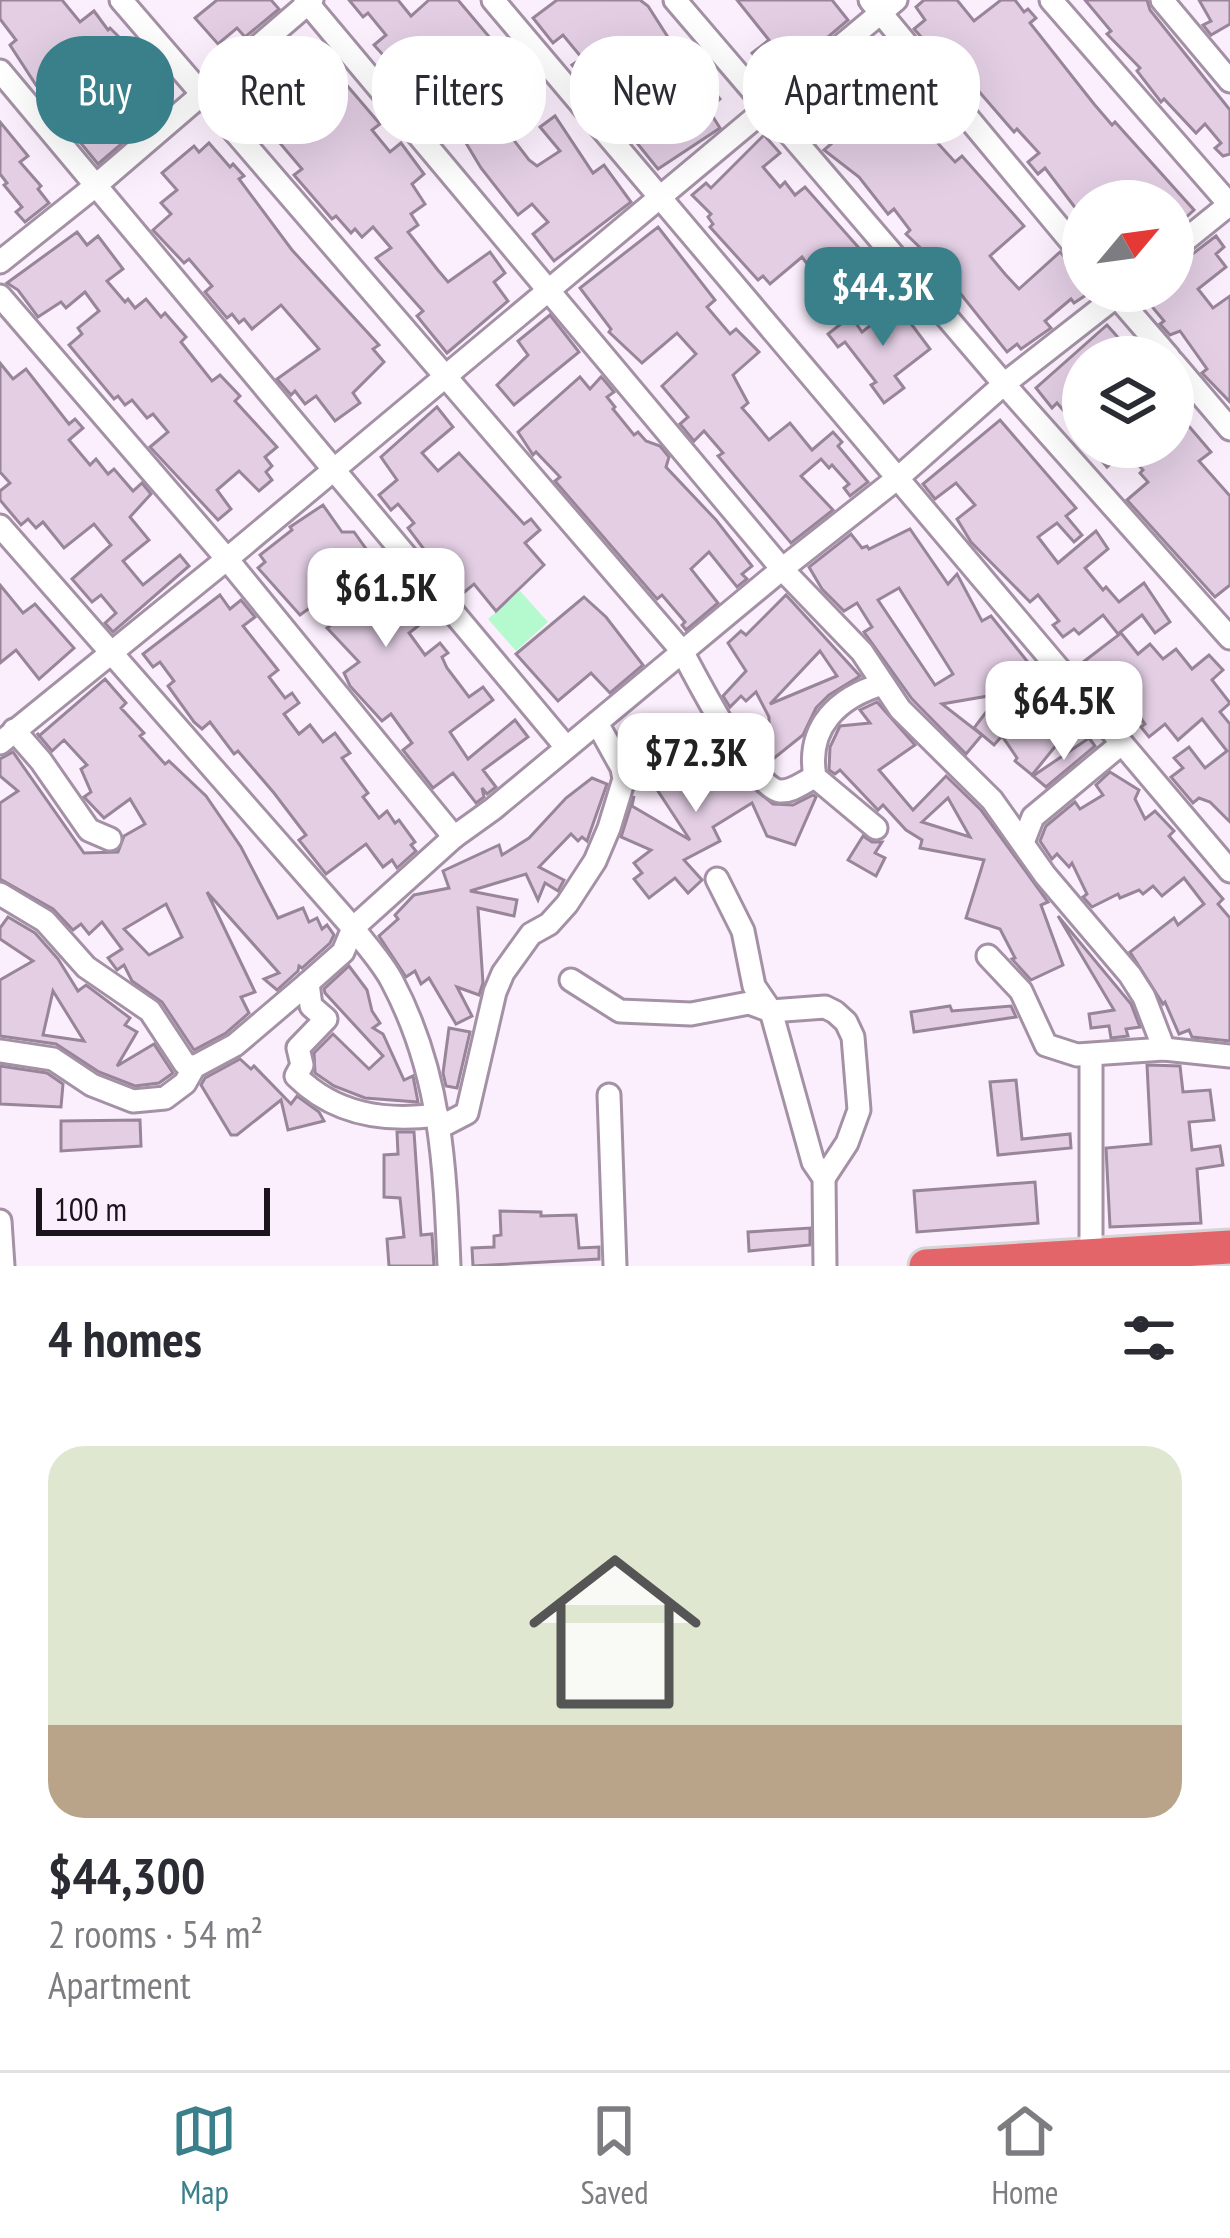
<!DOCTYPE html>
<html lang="en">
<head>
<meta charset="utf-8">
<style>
  :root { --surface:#fff; --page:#f2f2f3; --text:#2b2b33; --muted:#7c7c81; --line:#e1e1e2; --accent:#3a808b }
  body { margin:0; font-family:"PT Sans Narrow",sans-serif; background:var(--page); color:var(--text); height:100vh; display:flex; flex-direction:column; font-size:45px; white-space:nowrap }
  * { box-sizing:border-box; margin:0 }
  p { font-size:39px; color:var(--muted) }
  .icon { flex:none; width:66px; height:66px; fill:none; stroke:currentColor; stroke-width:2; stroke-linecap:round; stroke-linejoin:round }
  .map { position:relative; height:1266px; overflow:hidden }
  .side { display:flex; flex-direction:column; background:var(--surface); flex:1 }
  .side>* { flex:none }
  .guide { position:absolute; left:36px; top:36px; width:1158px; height:108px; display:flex; gap:24px }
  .needle { width:78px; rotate:61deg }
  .fabs { position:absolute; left:1062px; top:180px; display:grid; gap:24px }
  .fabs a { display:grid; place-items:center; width:132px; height:132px; border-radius:50%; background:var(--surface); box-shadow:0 12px 48px #0002; font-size:60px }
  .scale { position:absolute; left:36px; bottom:30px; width:234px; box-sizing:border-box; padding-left:12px; border:6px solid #1b141c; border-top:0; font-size:33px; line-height:42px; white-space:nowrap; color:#1b141c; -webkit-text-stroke:9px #fceffd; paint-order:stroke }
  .price { position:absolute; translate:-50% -102px; padding:0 27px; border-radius:24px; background:#fff; color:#222; font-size:39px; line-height:78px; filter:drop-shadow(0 3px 6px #0008) }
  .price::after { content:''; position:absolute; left:50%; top:72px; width:36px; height:27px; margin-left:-18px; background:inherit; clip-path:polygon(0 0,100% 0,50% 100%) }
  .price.current { background:var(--accent); color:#fff }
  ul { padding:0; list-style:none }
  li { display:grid; align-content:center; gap:24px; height:636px; padding:0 48px }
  li span { display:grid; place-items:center; height:372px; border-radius:36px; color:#555 }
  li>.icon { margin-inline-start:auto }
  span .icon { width:216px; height:216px; fill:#fffc; stroke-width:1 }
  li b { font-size:51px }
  h2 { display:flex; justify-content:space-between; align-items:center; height:144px; padding:0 48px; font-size:51px }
  .chip { padding:0 42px; border-radius:48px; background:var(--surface); box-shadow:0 12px 48px #0002; font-size:42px; line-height:108px }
  .chip.current { background:var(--accent); color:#fff }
  .tabs { display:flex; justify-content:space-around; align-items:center; height:168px; border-top:3px solid var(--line); background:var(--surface); font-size:33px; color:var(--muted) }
  .tabs a { display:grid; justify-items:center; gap:6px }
  .tabs .current { color:var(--accent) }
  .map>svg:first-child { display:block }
  .green { fill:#b5f9ce }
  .building { fill:#e3cee4; stroke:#988599; stroke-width:3; fill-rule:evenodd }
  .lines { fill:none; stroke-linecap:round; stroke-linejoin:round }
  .minor-casing { stroke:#a491a6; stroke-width:27 }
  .highway-casing { stroke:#d6d5d6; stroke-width:39 }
  .minor { stroke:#fff; stroke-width:21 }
  .highway { stroke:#e3656a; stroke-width:33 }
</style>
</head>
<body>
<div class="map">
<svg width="1230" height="1266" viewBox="0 0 1230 1266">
  <rect width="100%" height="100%" fill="#fceffd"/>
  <path class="green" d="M520 591 548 622 516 651 488 619Z"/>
  <g class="building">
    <path d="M0 0H62L80 22 94 11 108 30 110 28 126 44 118 51 135 72 142 67 161 91 151 100 160 111 98 164 66 125 103 98 71 58 36 85 10 45 16 40 0 19Z"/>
    <path d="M217 0H271L279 9 245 37 237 28 218 44 195 18Z"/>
    <path d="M349 0H398L411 16 429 0H458L535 91 497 118 529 160 537 166 560 151 540 127 555 116 593 173 604 165 631 202 554 261 533 234 548 222 532 204 518 215 481 168 463 138 469 133 456 113 438 126 426 109 430 107 374 45 386 35 368 13 363 17Z"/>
    <path d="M557 0H640L648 6 671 42 662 49 690 94 706 81 720 99 708 109 720 128 658 169 624 127 635 119 628 111 636 105 621 83 611 92 605 84 596 91 572 65 582 58 563 35 553 43 533 18Z"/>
    <path d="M737 0H832L848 20 775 82 752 53 769 40Z"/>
    <path d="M924 0H957L974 21 1001 0H1015L1024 12 1028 9 1036 18 1030 23 1094 104 1112 125 1115 122 1194 210 1183 220 1179 215 1173 220V201H1083V218L1045 168 1038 174 1028 162 1039 153 1017 129 1014 132 950 58 945 63 914 29 925 20 916 7Z"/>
    <path d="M1085 0H1147L1150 10 1230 110V154L1223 156 1215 148 1221 143 1205 124 1196 133 1164 99 1161 102 1137 71 1140 68 1107 34 1111 31Z"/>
    <path d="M1199 0H1230V24L1211 35 1203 25 1211 21Z"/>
    <path d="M309 41 380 124 372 130 390 152 401 143 424 174 412 184 425 204 411 214 418 225 408 232 437 269 448 282 490 252 505 273 494 282 508 301 447 353 417 316 423 311 376 258 391 248 373 227 362 237 355 229 351 233 336 216 332 219 294 175 302 169 268 129 261 135 252 128 229 100 273 70 269 65 294 45 299 50Z"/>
    <path d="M875 47 918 98 922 94 934 104 920 121 923 127 955 162 962 156 1024 226 990 256 1005 274 1019 289 1060 252 1076 269 1070 273 1086 295 1074 303 1071 299 1045 321 1051 328 1021 349 1017 344 1007 352 936 263 906 234 910 230 894 209 888 214 859 177 824 150 831 144 800 107Z"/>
    <path d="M0 122 28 156 20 162 41 186 38 189 49 203 25 222 16 212 22 207 4 185 7 183 0 174Z"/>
    <path d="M764 135 780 153 763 167 780 187 785 182 795 195 805 187 859 248 817 277 802 257 770 284 763 276 758 280 710 227 713 224 708 217 711 214 692 195 706 183 711 188Z"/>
    <path d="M209 143 230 167 233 164 244 176 239 179 292 250 379 345 373 349 384 362 353 393 360 403 335 421 316 396 305 404 295 391 291 395 277 379 319 349 281 305 252 329 244 319 239 323 232 314 227 318 205 292 212 286 189 259 184 263 153 230 171 214 161 203 177 190 162 173 194 146 199 152Z"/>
    <path d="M658 227 715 300 707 307 730 334 736 329 759 352 733 375 748 403 742 408 750 417 769 440 790 423 812 450 833 432 842 442 838 446 868 482 850 496 844 488 849 484 832 465 829 468 821 459 801 476 833 510 791 543 718 456 723 453 704 431 694 441 680 424 688 417 662 386 696 354 677 333 642 363 609 332 611 329 580 288Z"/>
    <path d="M77 232 87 245 98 236 123 269 107 281 125 302 128 299 135 308 146 299 161 317 165 313 186 337 181 342 212 381 220 375 240 396 235 401 277 447 265 457 272 466 266 472 272 480 259 491 239 471 217 490 231 509 218 520 150 447 168 432 153 414 147 418 132 400 125 405 118 396 114 399 69 345 82 334 78 328 99 311 85 292 66 308 61 302 38 317 18 290 7 283Z"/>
    <path d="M1216 236 1224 247 1216 254 1226 267 1198 289 1213 308 1230 296V402L1202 373 1207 369 1180 331 1170 335 1160 324 1164 321 1139 291H1173V269Z"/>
    <path d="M897 305 930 349 895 376 904 388 884 403 871 385 876 382 845 342 838 347 828 334 851 316 862 332Z"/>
    <path d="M550 315 579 352 514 405 497 385 528 355 518 341Z"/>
    <path d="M1107 325 1123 343 1107 357H1083V433L1057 403 1052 408 1036 388Z"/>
    <path d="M0 363 13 379 26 369 69 424 75 419 83 428 69 440 90 465 96 459 108 474 114 469 133 491 142 483 151 494 130 517 149 540 123 561 143 585 180 555 189 566 113 632 105 623 116 613 101 595 92 602 72 579 111 545 94 524 64 548 43 522 36 528 28 519 21 525 0 500V491L10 483 0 472Z"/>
    <path d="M580 377 590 389 601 377 604 380 614 392 607 397 615 407 613 409 634 435 638 432 646 441 660 446 669 457 666 467 716 520 752 566 742 574 747 579 737 587 709 552 691 569 718 603 686 630 682 625 685 622 662 595 657 599 555 481 560 477 536 452 533 455 518 432Z"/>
    <path d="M437 407 453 427 422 453 438 471 459 453 524 524 531 519 540 530 525 543 544 565 496 611 474 584 462 594 447 580 408 528 414 523 398 504 391 510 379 495 397 480 381 457Z"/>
    <path d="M1000 420 1076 508 1066 516 1082 535 1074 542 1057 523 1038 537 1058 563 1096 531 1108 549 1085 568 1103 590 1106 587 1119 602 1144 583 1170 622 1155 633 1142 615 1118 634 1103 615 1079 634 1074 629 1063 637 1053 625 1059 621 1038 595 1030 602 971 542 957 519 975 505 956 483 935 499 923 484Z"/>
    <path d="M1187 424 1211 452 1199 461 1230 496V585L1215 597 1127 500 1148 482 1140 473 1143 470 1125 451 1107 467 1090 447H1173V436Z"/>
    <path d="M323 505 342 532H354L402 599 415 591 424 601 426 604 414 612 422 623 409 633 425 655 440 643 448 653 442 657 447 668 469 697 483 687 493 700 450 732 468 759 515 720 528 737 483 770 496 787 487 794 482 788 484 797 476 803 453 773 433 788 403 750 412 743 391 714 382 721 350 686 344 673 359 662 327 628 352 609 337 588 300 615 258 568 265 562 260 555 292 530 290 527Z"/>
    <path d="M910 529 948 584 957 574 982 621 991 616 1035 671 1010 681 1008 712 1046 690 1054 697 1050 701 1075 722 1032 775 1015 761 1017 758 1002 736 994 745 974 728 1000 694 942 704 982 735 966 754 912 699 864 632 872 627 857 603 844 611 822 589 809 567 851 534 862 548 867 546 869 549ZM899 588 953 674 935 685 878 600Z"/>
    <path d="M0 585 23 613 35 604 74 648 39 679 16 650 0 663Z"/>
    <path d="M220 595 230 609 241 600 255 617 243 626 278 670 269 677 285 698 292 693 299 703 284 714 299 734 310 725 323 742 335 733 350 753 342 758 368 793 363 797 379 818 387 811 395 823 399 820 415 842 411 845 416 851 397 868 392 860 383 867 366 844 326 874 299 840 306 835 274 793 238 751 234 754 210 722 202 729 194 722 168 686 174 681 160 662 153 667 143 654Z"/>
    <path d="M786 595 860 676 829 695 816 708 803 735 768 763 753 738 769 725V717L756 692 746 701 741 696 730 707 723 696 746 671 728 643 741 631 746 635ZM820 651 837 676 770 704Z"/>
    <path d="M584 597 606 617 643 665 610 693 591 673 558 701 516 654Z"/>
    <path d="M1121 633 1138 654 1150 644 1163 659 1176 649 1192 669 1209 655 1223 670 1212 680 1230 703 1220 712 1230 724V822L1210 802 1199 798 1193 803 1171 777 1183 768 1174 758 1189 747 1205 768 1227 751 1202 719 1178 740 1165 724 1149 737 1141 727 1145 724 1131 705 1123 712 1078 666Z"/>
    <path d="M105 679 126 703 121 708 144 733 140 736 165 764 169 761 206 796 241 847 278 918 303 908 309 922 317 918 322 929 327 925 334 935 330 943 302 968 299 966 298 971 277 990 264 979 279 973 207 892 255 992 241 997 249 1013 226 1033 194 1050 162 1002 132 981 124 965 117 970 108 958 122 949 102 922 89 934 81 924 73 930 53 909 0 879V803L18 791 0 776V759L13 752 84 853 118 852 124 836 145 824 130 799 104 818 84 797 91 792 81 769 87 765 64 740 52 751 37 733 39 736ZM166 904 182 937 149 955 124 929Z"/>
    <path d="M877 702 915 745 879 770 913 810 946 776 981 810 1048 902 1041 905 1063 965 1031 980 1012 959 1015 958 1000 929 966 918 984 860 920 848 922 840 906 830 883 805 878 810 840 770 835 774 829 770 830 747 840 726 870 723 860 710ZM948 798 970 837 922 822Z"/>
    <path d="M650 733 671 760 675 757 690 775 727 759 736 774 773 804 793 805 813 795 816 797 795 845 767 836 752 803 713 827 720 841 684 860 702 880 688 893 675 878 649 898 634 879 642 873 634 863 651 850 621 837 634 796 632 806 690 840 652 782 641 788 638 786 637 765 629 749Z"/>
    <path d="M1089 738 1095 746 1046 787 1033 776Z"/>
    <path d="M1110 772 1139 790 1135 799 1145 819 1155 811 1174 831 1169 836 1223 899 1218 904 1230 918V1041L1192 1037 1189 1030 1179 1034 1165 1002 1163 1004 1130 952 1174 918 1178 925 1204 904 1184 878 1162 896 1153 886 1143 894 1139 890 1120 898 1118 894 1092 907 1083 897 1087 894 1072 863 1069 867 1057 854 1052 859 1040 841 1046 826 1075 802 1080 809 1103 795 1096 785Z"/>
    <path d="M592 778 607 784 587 841 582 837 578 841 571 834 539 867 564 880 558 891 545 883 538 900 526 874 470 891 517 900 514 916 478 908 483 983 479 995 457 987 472 1016 456 1024 429 978 421 984 415 971 406 977 379 936 398 919 395 915 414 895 449 888 443 871 499 845 502 855 529 838 566 798Z"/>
    <path d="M863 836 872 842H882L875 853 885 858 876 876 848 860Z"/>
    <path d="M1058 916 1131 1004 1140 1027 1126 1029 1128 1036 1111 1038 1109 1026 1091 1028 1089 1014 1114 1010Z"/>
    <path d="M8 917 35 933 58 959 78 991 86 985 130 1018 125 1025 137 1032 117 1066 154 1044 173 1073 159 1083 135 1086 99 1072 56 1044 0 1036V980L33 961 0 939V928ZM53 991 84 1041 43 1035Z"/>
    <path d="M349 966 367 990 372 1011 380 1023 373 1028 383 1034 404 1080 413 1076 418 1102 365 1098 334 1086 315 1073 314 1053 333 1034 369 1069 383 1056 325 993 324 989Z"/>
    <path d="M950 1006 952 1011 1011 1006 1016 1017 914 1032 911 1012Z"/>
    <path d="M449 1028 470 1032 457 1088 446 1086 443 1073Z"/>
    <path d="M240 1059 251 1069 254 1066 291 1104 297 1096 319 1112 324 1121 288 1130 281 1100 237 1135H231L201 1085 205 1078Z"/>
    <path d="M1147 1065 1180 1066 1183 1092 1210 1090 1214 1120 1189 1122 1192 1150 1220 1146 1223 1165 1197 1169 1201 1223 1110 1227 1106 1148 1151 1144Z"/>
    <path d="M0 1066 47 1073 63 1084 61 1107 0 1104Z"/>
    <path d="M1016 1080 1022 1139 1070 1134 1071 1148 998 1155 990 1082Z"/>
    <path d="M140 1120 141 1146 61 1151V1121Z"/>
    <path d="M397 1132H414L421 1235 432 1234 434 1266H389L387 1239 404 1237 400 1198 384 1197V1155L398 1154Z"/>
    <path d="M1035 1182 1038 1223 917 1232 914 1191Z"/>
    <path d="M500 1211 541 1212V1216L576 1215 579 1248 599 1247V1259L473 1266 472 1248 494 1247V1236L501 1235Z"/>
    <path d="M810 1228V1245L749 1251 748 1232Z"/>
  </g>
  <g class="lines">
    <defs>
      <g id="minor">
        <path d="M121 0 682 651C697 679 752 787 780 791 793 792 803 782 815 777"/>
        <path d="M305 0 782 569 862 652 900 709 992 800 1045 875 1130 975 1144 997 1164 1049"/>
        <path d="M493 0 1230 871"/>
        <path d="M675 0 1004 384 1230 638"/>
        <path d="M870 0 1083 256"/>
        <path d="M1051 0 1230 205"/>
        <path d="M1162 0 1230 81"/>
        <path d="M0 71 566 747"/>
        <path d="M1173 250 1230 204"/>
        <path d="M0 262 94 187 312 0"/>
        <path d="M1112 291 1169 357"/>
        <path d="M0 296 227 559 454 837"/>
        <path d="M1173 362 1230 429"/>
        <path d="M0 526 353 928C366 945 382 962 392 981 441 1073 445 1165 449 1266"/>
        <path d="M14 730 41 761 89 830 110 839"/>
        <path d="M0 743 227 559 896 0"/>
        <path d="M876 828 815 777C806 727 838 697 883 684"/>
        <path d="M1024 840 1033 817 1121 744"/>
        <path d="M717 879 743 931 754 986 771 1011 813 1162 824 1178 825 1266"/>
        <path d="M0 894 45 921 86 967 150 1011 185 1064 194 1067"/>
        <path d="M988 956 1021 991 1046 1045 1077 1055 1164 1049 1230 1056"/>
        <path d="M571 980 620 1011 691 1014 749 1003 771 1011 825 1007 835 1012 846 1022 853 1037 859 1110 847 1143 824 1178"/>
        <path d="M308 983 311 1006 326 1019 298 1048 302 1065 296 1076C335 1115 385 1122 437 1115"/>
        <path d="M0 1051 53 1059 92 1085 133 1101 165 1098 185 1083 194 1067 235 1045 308 983 343 952 353 928 454 837 493 809 782 569 899 477 1004 384 1123 291"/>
        <path d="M1091 1055V1256"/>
        <path d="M609 1095 615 1266"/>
        <path d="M442 1126 467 1113 495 992 503 973 531 934 549 924 567 904 595 861 609 828 624 779 622 768 597 723"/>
        <path d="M0 1221 3 1266"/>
      </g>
      <path id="highway" d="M926 1266 1230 1247"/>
    </defs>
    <use href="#minor" class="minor-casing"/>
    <use href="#highway" class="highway-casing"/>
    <use href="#minor" class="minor"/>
    <use href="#highway" class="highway"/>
  </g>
</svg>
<div class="fabs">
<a><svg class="needle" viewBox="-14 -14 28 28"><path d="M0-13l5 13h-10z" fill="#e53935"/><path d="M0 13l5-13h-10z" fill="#7c7c81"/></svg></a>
<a><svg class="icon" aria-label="layers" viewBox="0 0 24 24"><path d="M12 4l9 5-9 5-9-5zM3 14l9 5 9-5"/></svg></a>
</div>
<div class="scale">100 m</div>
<b class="price current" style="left:883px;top:349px">$44.3K</b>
<b class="price" style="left:386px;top:650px">$61.5K</b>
<b class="price" style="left:1064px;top:763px">$64.5K</b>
<b class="price" style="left:696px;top:815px">$72.3K</b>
<div class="guide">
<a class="chip current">Buy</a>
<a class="chip">Rent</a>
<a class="chip">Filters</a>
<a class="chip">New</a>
<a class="chip">Apartment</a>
</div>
</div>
<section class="side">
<h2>4 homes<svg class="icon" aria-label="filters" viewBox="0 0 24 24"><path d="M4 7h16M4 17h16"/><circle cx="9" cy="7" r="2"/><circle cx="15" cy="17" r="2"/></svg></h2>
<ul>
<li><span style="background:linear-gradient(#dfe7d0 75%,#b9a48a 0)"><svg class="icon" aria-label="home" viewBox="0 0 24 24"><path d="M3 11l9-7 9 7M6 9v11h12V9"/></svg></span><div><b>$44,300</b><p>2 rooms · 54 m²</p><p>Apartment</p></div></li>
</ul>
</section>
<nav class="tabs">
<a class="current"><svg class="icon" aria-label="map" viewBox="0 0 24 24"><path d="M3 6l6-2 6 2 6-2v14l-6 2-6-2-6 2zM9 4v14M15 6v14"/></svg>Map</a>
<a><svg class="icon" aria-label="saved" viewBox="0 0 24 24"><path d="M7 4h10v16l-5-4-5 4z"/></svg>Saved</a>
<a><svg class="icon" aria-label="home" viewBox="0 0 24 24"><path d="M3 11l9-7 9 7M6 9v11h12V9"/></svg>Home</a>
</nav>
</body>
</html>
